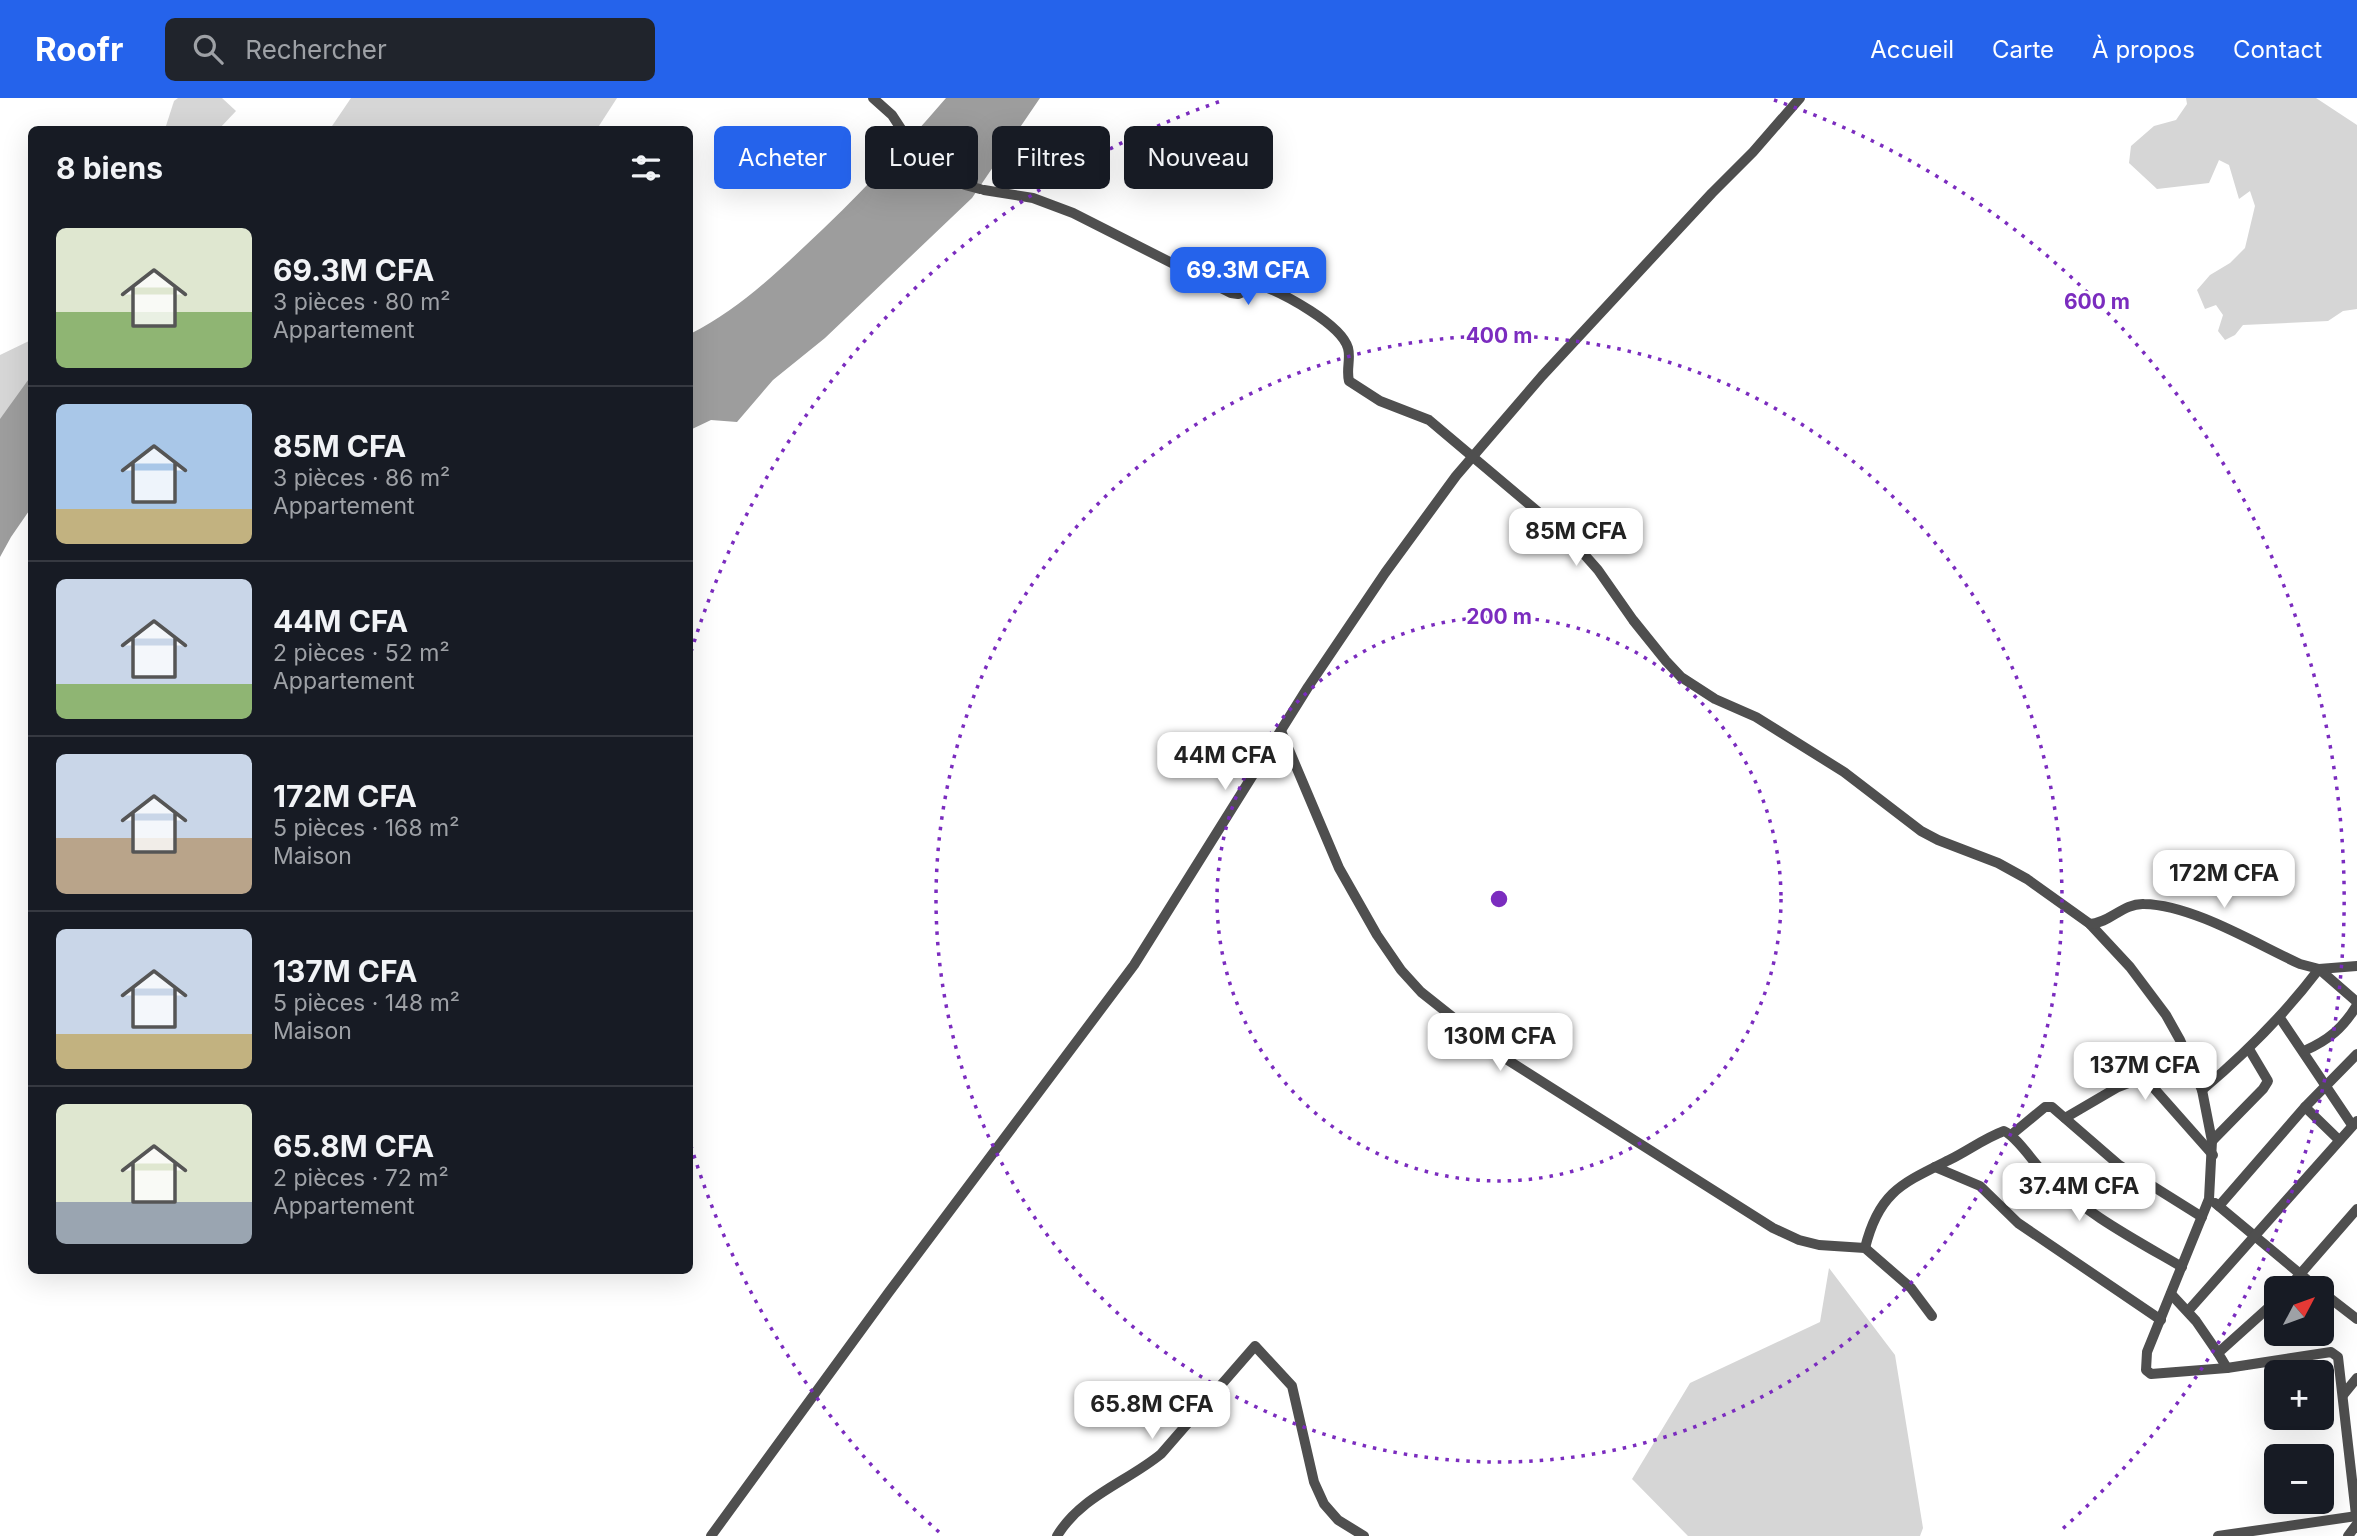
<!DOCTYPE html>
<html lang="fr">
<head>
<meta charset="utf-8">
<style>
  :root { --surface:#171b24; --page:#20242c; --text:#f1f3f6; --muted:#9ea1a6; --line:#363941; --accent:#2563eb }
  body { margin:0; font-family:Inter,sans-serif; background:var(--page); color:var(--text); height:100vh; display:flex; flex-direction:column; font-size:26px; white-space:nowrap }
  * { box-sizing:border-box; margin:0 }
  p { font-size:23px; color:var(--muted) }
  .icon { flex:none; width:38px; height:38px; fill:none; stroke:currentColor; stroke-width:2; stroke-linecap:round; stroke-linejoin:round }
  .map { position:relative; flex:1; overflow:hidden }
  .drawer { position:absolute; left:28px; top:28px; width:665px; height:1148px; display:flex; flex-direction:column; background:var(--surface); border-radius:10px; box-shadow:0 7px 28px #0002 }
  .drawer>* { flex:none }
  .hud { position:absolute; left:714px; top:28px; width:665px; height:63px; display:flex; gap:14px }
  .needle { width:46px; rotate:49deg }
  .fabs { position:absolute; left:2264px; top:1178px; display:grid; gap:14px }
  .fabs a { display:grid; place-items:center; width:70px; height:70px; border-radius:10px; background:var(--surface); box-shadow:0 7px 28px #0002; font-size:35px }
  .price { position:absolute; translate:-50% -60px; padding:0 16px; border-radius:14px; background:#fff; color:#222; font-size:23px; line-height:46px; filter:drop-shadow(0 2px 4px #0008) }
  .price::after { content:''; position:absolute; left:50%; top:42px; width:21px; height:16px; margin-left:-10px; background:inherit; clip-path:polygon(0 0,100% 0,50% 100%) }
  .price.on { background:var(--accent); color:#fff }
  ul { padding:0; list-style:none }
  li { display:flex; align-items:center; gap:21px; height:175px; padding:0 28px }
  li+li { border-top:2px solid var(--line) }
  li span { display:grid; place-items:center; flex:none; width:196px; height:140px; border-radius:10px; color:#555 }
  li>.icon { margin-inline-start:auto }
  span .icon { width:84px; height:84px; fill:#fffc; stroke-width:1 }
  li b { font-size:30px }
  h2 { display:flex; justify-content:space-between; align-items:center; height:84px; padding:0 28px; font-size:30px }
  .pill { padding:0 24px; border-radius:10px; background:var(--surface); box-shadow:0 7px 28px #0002; font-size:24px; line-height:63px }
  .pill.on { background:var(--accent); color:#fff }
  header { display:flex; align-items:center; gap:42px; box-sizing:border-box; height:98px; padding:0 35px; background:var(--accent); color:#fff }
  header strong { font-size:33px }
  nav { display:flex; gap:38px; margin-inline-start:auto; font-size:24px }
  .search { width:490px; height:63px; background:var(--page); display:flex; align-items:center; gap:18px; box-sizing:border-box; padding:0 24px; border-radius:10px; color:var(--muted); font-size:26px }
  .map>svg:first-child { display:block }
  .green { fill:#d6d6d6 }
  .water { fill:#9d9d9d }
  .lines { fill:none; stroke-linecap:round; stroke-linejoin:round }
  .minor { stroke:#4f4f4f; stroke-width:10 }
  .ring { fill:none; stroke:#7b2cbf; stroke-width:3.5; stroke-dasharray:3.5 7 }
  .centre { fill:#7b2cbf; stroke:#fff; stroke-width:3.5 }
  .ring-label { font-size:21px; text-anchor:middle; font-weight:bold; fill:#7b2cbf; stroke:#fff; stroke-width:5; stroke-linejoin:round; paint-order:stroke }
</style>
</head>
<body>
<header>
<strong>Roofr</strong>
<div class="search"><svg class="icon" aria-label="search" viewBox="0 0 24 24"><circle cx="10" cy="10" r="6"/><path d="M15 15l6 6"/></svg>Rechercher</div>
<nav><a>Accueil</a><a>Carte</a><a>À propos</a><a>Contact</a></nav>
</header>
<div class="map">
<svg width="2357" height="1438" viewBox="0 0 2357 1438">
  <rect width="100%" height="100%" fill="#fff"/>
  <g class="green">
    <path d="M178 0H222L236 13 219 31H165L174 3Z"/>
    <path d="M351 0H617L597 31H330Z"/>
    <path d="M2186 0H2316L2357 27V211L2343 213 2328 223 2243 227 2235 237 2225 242 2218 233 2223 217 2216 207 2205 211 2197 192 2210 177 2230 165 2245 150 2255 108 2250 93 2239 101 2229 67 2219 62 2209 85 2157 91 2129 65 2131 48 2154 28 2176 22 2187 6Z"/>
    <path d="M31 242V280L0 322V257Z"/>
    <path d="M1829 1170 1895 1257 1923 1430 1920 1438H1688L1632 1381 1690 1285 1820 1224Z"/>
  </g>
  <g class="water">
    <path d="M946 0H1040L972 100 825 240 773 282 737 324 711 322 690 332V236C734 214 769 182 805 148 856 101 900 53 946 0Z"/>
    <path d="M31 278V410L11 439 0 459V321Z"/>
  </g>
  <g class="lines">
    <g class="minor">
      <path d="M873 0 892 17 909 43 957 82 965 87 980 91"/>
      <path d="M984 92 1033 100 1073 115 1231 195 1238 196 1260 187C1283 195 1341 226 1348 250 1351 261 1346 271 1349 283L1380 303 1429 322 1543 418 1575 446 1598 472 1633 522 1666 563 1681 579 1715 601 1756 619 1844 674 1921 733 1938 742 1998 765 2027 781 2090 826 2130 869 2166 917 2180 942 2202 992 2212 1043 2209 1101 2147 1254 2146 1272 2151 1276 2227 1270 2331 1254 2338 1259 2356 1417"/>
      <path d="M1281 633 1339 770 1377 837 1401 872 1421 894 1503 959 1773 1130 1799 1142 1819 1147 1865 1150 1911 1190 1932 1218"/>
      <path d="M2090 826C2110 825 2123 805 2144 806 2193 807 2256 846 2300 866L2319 871 2357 868"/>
      <path d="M2280 920 2352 1027"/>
      <path d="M2304 953C2329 942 2343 930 2357 907"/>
      <path d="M2144 979 2189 964"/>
      <path d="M2202 992C2246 955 2284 917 2319 871L2357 904"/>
      <path d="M2305 1009 2357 956"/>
      <path d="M2065 1020 2118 989 2144 979 2213 1057"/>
      <path d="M2011 1037 2045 1009H2052L2119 1067 2202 1119"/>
      <path d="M2212 1043 2263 991 2268 983 2249 951"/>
      <path d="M1935 1069 1980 1088 2018 1125 2161 1222"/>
      <path d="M2215 1105 2317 1190"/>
      <path d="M2219 1108 2305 1009 2339 1042"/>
      <path d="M1865 1150C1879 1093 1903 1085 1951 1061 1969 1052 1985 1040 2004 1033 2016 1038 2033 1064 2044 1075 2084 1115 2134 1141 2182 1169"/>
      <path d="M2288 1190 2357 1111"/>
      <path d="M2322 1194 2357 1221"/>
      <path d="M2171 1196 2196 1223 2218 1255"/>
      <path d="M2188 1213 2357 1023"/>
      <path d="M2227 1270 2218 1255 2277 1202"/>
      <path d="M2343 1297 2357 1280"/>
      <path d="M711 1438 889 1194 1134 867 1308 589 1385 475 1456 378 1542 278 1712 95 1753 54 1800 0"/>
      <path d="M1057 1438C1081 1398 1127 1384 1161 1356L1255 1248 1292 1288 1314 1384 1324 1406 1338 1422 1364 1438"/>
      <path d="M2218 1438 2357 1418"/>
      <path d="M2348 1438 2357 1426"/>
    </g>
  </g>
  <g class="ring">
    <circle cx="1499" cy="801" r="282"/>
    <circle cx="1499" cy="801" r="563"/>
    <path d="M939 1434A845 845 0 0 1 691 1048M691 554A845 845 0 0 1 1224 2M1774 2A845 845 0 0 1 2059 1434"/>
  </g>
  <circle cx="1499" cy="801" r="10" class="centre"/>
  <g class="ring-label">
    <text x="2097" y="211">600 m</text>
    <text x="1499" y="245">400 m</text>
    <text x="1499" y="526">200 m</text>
  </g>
</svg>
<div class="fabs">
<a><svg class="needle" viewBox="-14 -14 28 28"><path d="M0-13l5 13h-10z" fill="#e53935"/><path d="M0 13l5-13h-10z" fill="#9ea1a6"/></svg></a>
<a>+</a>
<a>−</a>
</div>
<b class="price on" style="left:1248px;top:209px">69.3M CFA</b>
<b class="price" style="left:1576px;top:470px">85M CFA</b>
<b class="price" style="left:1225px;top:694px">44M CFA</b>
<b class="price" style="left:2224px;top:812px">172M CFA</b>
<b class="price" style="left:1500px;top:975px">130M CFA</b>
<b class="price" style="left:2145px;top:1004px">137M CFA</b>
<b class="price" style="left:2079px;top:1125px">37.4M CFA</b>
<b class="price" style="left:1152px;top:1343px">65.8M CFA</b>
<div class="hud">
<a class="pill on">Acheter</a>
<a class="pill">Louer</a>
<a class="pill">Filtres</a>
<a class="pill">Nouveau</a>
</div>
<section class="drawer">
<h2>8 biens<svg class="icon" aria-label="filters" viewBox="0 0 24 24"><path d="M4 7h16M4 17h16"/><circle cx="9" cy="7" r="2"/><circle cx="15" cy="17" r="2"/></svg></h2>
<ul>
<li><span style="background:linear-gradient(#dfe7d0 60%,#8fb573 0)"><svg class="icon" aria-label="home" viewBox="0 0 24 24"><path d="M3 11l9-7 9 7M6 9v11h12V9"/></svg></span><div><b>69.3M CFA</b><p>3 pièces · 80 m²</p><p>Appartement</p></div></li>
<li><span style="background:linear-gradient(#a9c7e8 75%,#c2b280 0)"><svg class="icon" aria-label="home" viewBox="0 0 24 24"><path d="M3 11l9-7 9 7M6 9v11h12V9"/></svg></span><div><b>85M CFA</b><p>3 pièces · 86 m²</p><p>Appartement</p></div></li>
<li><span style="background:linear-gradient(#c9d6e8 75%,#8fb573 0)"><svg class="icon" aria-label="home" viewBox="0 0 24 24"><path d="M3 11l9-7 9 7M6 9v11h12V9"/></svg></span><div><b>44M CFA</b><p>2 pièces · 52 m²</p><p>Appartement</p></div></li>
<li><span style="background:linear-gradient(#c9d6e8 60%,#b9a48a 0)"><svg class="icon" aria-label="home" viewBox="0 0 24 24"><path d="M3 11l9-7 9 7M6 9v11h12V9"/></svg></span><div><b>172M CFA</b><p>5 pièces · 168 m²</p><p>Maison</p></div></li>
<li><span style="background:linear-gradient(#c9d6e8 75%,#c2b280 0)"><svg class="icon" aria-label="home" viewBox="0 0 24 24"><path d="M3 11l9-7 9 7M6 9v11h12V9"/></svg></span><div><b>137M CFA</b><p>5 pièces · 148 m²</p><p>Maison</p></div></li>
<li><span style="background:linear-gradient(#dfe7d0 70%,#9aa5b1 0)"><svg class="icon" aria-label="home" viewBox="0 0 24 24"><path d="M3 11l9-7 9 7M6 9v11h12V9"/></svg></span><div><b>65.8M CFA</b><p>2 pièces · 72 m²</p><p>Appartement</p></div></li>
</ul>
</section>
</div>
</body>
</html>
